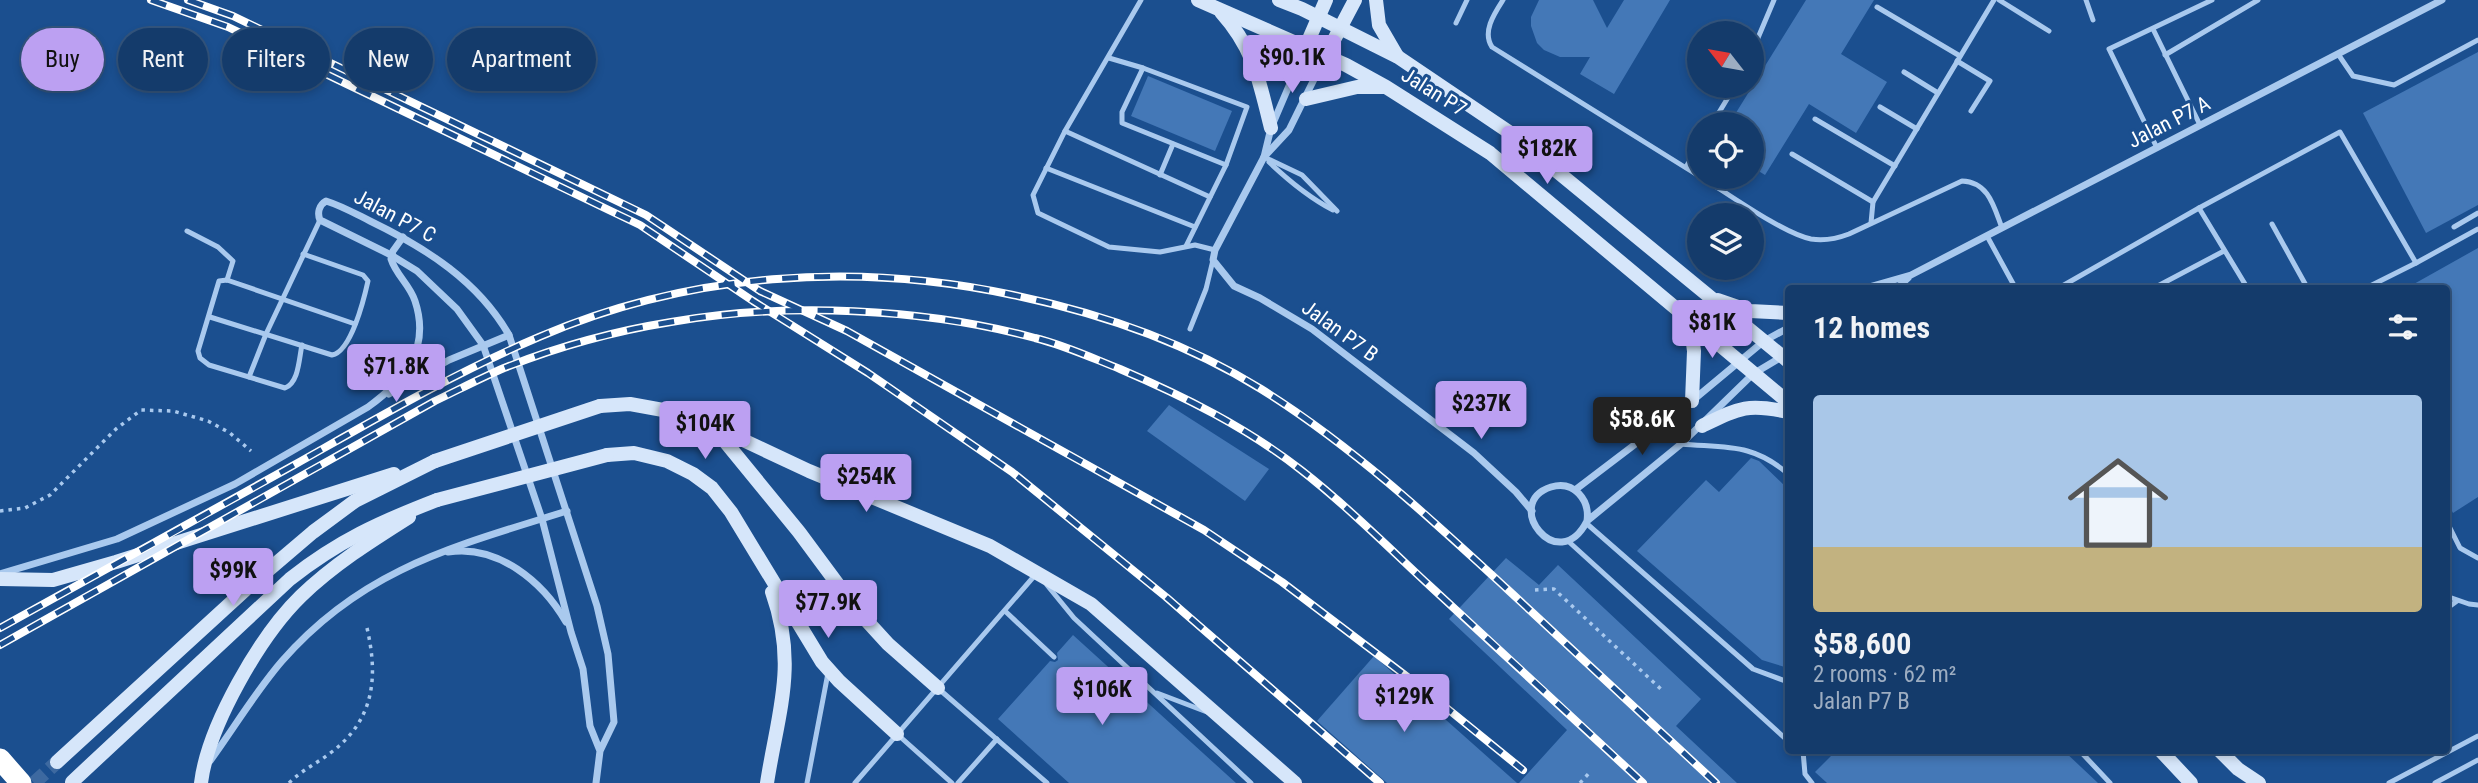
<!DOCTYPE html>
<html lang="en">
<head>
<meta charset="utf-8">
<style>
  :root { --surface:#143b6b; --page:#1d4271; --text:#f1f3f6; --muted:#9dadc1; --line:#33557e; --accent:#bca0f2 }
  body { margin:0; font-family:"Roboto Condensed",sans-serif; background:var(--page); color:var(--text); height:100vh; display:flex; flex-direction:column; font-size:26px; white-space:nowrap }
  * { box-sizing:border-box; margin:0 }
  p { font-size:23px; color:var(--muted) }
  .icon { flex:none; width:38px; height:38px; fill:none; stroke:currentColor; stroke-width:2; stroke-linecap:round; stroke-linejoin:round }
  .map { position:relative; flex:1; overflow:hidden }
  .panel { position:absolute; left:1785px; top:285px; width:665px; height:469px; display:flex; flex-direction:column; background:var(--surface); border-radius:7px; box-shadow:0 4px 10px #0003,0 0 0 2px var(--line) }
  .panel>* { flex:none }
  .hud { position:absolute; left:21px; top:28px; width:665px; height:63px; display:flex; gap:14px }
  .needle { width:46px; rotate:301deg }
  .controls { position:absolute; left:1687px; top:21px; display:grid; gap:14px }
  .controls a { display:grid; place-items:center; width:77px; height:77px; border-radius:50%; background:var(--surface); box-shadow:0 4px 10px #0003,0 0 0 2px var(--line); font-size:35px }
  .price { position:absolute; translate:-50% -60px; padding:0 16px; border-radius:7px; background:var(--accent); color:#111; font-size:23px; line-height:46px; filter:drop-shadow(0 2px 4px #0008) }
  .price::after { content:''; position:absolute; left:50%; top:42px; width:21px; height:16px; margin-left:-10px; background:inherit; clip-path:polygon(0 0,100% 0,50% 100%) }
  .price.active { background:#222; color:#fff }
  ul { padding:0; list-style:none }
  li { display:grid; align-content:center; gap:14px; height:371px; padding:0 28px }
  li span { display:grid; place-items:center; height:217px; border-radius:7px; color:#555 }
  li>.icon { margin-inline-start:auto }
  span .icon { width:126px; height:126px; fill:#fffc; stroke-width:1 }
  li b { font-size:30px }
  h2 { display:flex; justify-content:space-between; align-items:center; height:84px; padding:0 28px; font-size:30px }
  .pill { padding:0 24px; border-radius:32px; background:var(--surface); box-shadow:0 4px 10px #0003,0 0 0 2px var(--line); font-size:24px; line-height:63px }
  .pill.active { background:var(--accent); color:#111 }
  .map>svg:first-child { display:block }
  .building { fill:#4478b7 }
  .lines { fill:none; stroke-linecap:round; stroke-linejoin:round }
  .secondary-tunnel { stroke:#3d69a0; stroke-width:14; stroke-dasharray:14 7; stroke-linecap:butt }
  .path { stroke:#a9c9ee; stroke-width:3.5; stroke-dasharray:3.5 5; stroke-linecap:butt }
  .lane { stroke:#a9c9ee; stroke-width:5 }
  .street { stroke:#a9c9ee; stroke-width:7 }
  .secondary { stroke:#d6e6fa; stroke-width:14 }
  .highway { stroke:#fff; stroke-width:21 }
  .rail-casing { stroke:#fff; stroke-width:8 }
  .rail { stroke:#1b4f8f; stroke-width:5; stroke-dasharray:16; stroke-linecap:butt }
  .secondary-bridge { stroke:#d6e6fa; stroke-width:14 }
  .labels { text-anchor:middle; dominant-baseline:central; stroke-width:6; stroke-linejoin:round; paint-order:stroke }
  .street-label { font-size:21px; fill:#fff; stroke:#1b4f8f }
</style>
</head>
<body>
<div class="map">
<svg width="2478" height="783" viewBox="0 0 2478 783">
  <rect width="100%" height="100%" fill="#1b4f8f"/>
  <g class="building">
    <path d="M1539 0H1593L1607 28 1624 0H1670L1614 94 1580 74 1590 57H1560L1544 50 1537 43 1531 26V17Z"/>
    <path d="M1806 0H1874L1841 54 1887 82 1856 133 1809 104 1765 175 1752 167V124H1729Z"/>
    <path d="M2478 52V205L2426 233 2363 113Z"/>
    <path d="M1148 76 1232 111 1215 151 1131 116Z"/>
    <path d="M2478 248V497L2453 513 2446 500V289H2405Z"/>
    <path d="M1169 405 1269 469 1245 501 1147 431Z"/>
    <path d="M1751 458 1759 461 1788 489V668L1762 660 1637 551 1706 480 1719 492Z"/>
    <path d="M1506 558 1539 585 1558 565 1701 699 1676 726 1737 783H1519L1567 730 1449 619Z"/>
    <path d="M1073 635 1236 783H1069L998 719 1050 661 1055 662 1058 660 1057 653Z"/>
    <path d="M1374 656 1517 783H1387L1317 721Z"/>
    <path d="M1836 751H2064L2098 783H1827L1815 772Z"/>
  </g>
  <g class="lines">
    <path class="secondary-tunnel" d="M34 783 57 762"/>
    <g class="path">
      <path d="M0 511 25 508 50 495 116 429 141 410 173 411 208 421 230 433 251 451"/>
      <path d="M1535 590 1554 589 1664 692"/>
      <path d="M289 783C303 769 318 763 333 751 375 718 378 676 367 628"/>
      <path d="M1580 783 1591 771"/>
    </g>
    <g class="lane">
      <path d="M1141 0 1065 131 1033 195 1038 213 1109 247 1160 252 1195 245 1215 250"/>
      <path d="M1503 0C1494 14 1482 32 1492 47L1699 176"/>
      <path d="M1999 0 2049 31"/>
      <path d="M2086 0 2093 20"/>
      <path d="M1877 7 1960 56"/>
      <path d="M1456 23 1467 0"/>
      <path d="M2153 29 2200 125"/>
      <path d="M1752 52 1774 0"/>
      <path d="M2338 54 2353 76 2394 85 2478 40"/>
      <path d="M2165 55 2258 0"/>
      <path d="M1109 58 1143 68 1247 107 1226 165 1186 246"/>
      <path d="M1957 61 1990 81 1971 111"/>
      <path d="M1143 68 1122 112V123L1226 165"/>
      <path d="M1904 72 1938 93"/>
      <path d="M1880 107 1917 129"/>
      <path d="M1815 119 1895 166"/>
      <path d="M1712 124 1735 86"/>
      <path d="M1065 131 1210 197"/>
      <path d="M2157 148 2109 49 2212 0"/>
      <path d="M1792 154 1873 202"/>
      <path d="M1264 157 1302 175 1337 211"/>
      <path d="M1269 162C1289 181 1308 197 1333 210"/>
      <path d="M1686 167 1699 145"/>
      <path d="M1046 168 1195 227"/>
      <path d="M1160 175 1173 144"/>
      <path d="M1701 177C1727 193 1784 234 1811 239 1824 241 1836 239 1849 234L1962 181C1989 182 1994 207 2002 228"/>
      <path d="M2199 208 2248 289"/>
      <path d="M1871 223 1873 202 1994 0"/>
      <path d="M2272 224 2308 289"/>
      <path d="M2454 227 2478 213"/>
      <path d="M187 231 218 247 233 261 227 280"/>
      <path d="M1987 236 2016 289"/>
      <path d="M2057 289 2199 208 2340 132 2416 263 2478 229"/>
      <path d="M2152 289 2224 251"/>
      <path d="M2364 289 2416 263"/>
      <path d="M210 317 332 355C351 352 364 299 368 281L363 275 303 254"/>
      <path d="M1190 329 1206 289 1213 260"/>
      <path d="M302 345C299 358 299 383 285 388L209 365 200 358 198 351 219 281 227 280 355 324"/>
      <path d="M249 377 266 334 320 220"/>
      <path d="M1681 444C1726 448 1753 443 1788 474"/>
      <path d="M2446 520 2460 548 2478 558"/>
      <path d="M1586 523 1753 669 1788 682"/>
      <path d="M1568 541 1788 741"/>
      <path d="M1047 585 1074 618 1251 783"/>
      <path d="M2446 596 2469 604 2478 605"/>
      <path d="M2446 609 2457 601"/>
      <path d="M1005 611 1054 657"/>
      <path d="M940 690 1047 783"/>
      <path d="M1157 693 1207 712"/>
      <path d="M897 734 952 783"/>
      <path d="M1803 751 1805 774 1812 783"/>
      <path d="M1812 751H1817"/>
      <path d="M2080 751 2110 783"/>
      <path d="M807 783 828 673"/>
      <path d="M855 783 1036 574"/>
      <path d="M958 783 997 739"/>
      <path d="M2389 783 2478 736"/>
      <path d="M2435 783 2478 760"/>
    </g>
    <g class="street">
      <path d="M1306 46 1271 128 1264 157 1215 250 1213 260 1234 286 1260 298 1312 329 1474 453 1516 492 1532 511"/>
      <path d="M1264 157 1289 130 1326 55"/>
      <path d="M1862 289 1911 275 2442 0"/>
      <path d="M1896 289 1908 278"/>
      <path d="M389 394 449 360 509 335"/>
      <path d="M1575 490 1692 401 1764 341 1788 328"/>
      <path d="M1587 521C1590 500 1574 480 1551 487 1501 503 1558 578 1587 521L1681 444 1753 374 1783 356"/>
      <path d="M448 552C498 544 543 582 566 622"/>
      <path d="M0 574 117 539 235 484 368 407C404 381 431 349 415 301 410 285 396 275 391 259L393 251 403 237"/>
      <path d="M210 761C234 728 256 691 282 661 363 568 456 546 567 511"/>
      <path d="M596 783 600 751 614 722 608 654 597 606 509 335C478 281 426 248 370 221 356 214 342 206 326 201 319 205 317 213 320 220L391 255 417 271 457 309 483 345 542 519 571 632 583 669 590 726 600 751"/>
    </g>
    <g class="secondary">
      <path d="M1198 0 1346 65 1386 87 1490 153 1788 402"/>
      <path d="M1279 0 1302 9 1398 57 1509 132 1788 361"/>
      <path d="M1376 0 1379 25 1397 56"/>
      <path d="M1221 12C1255 50 1259 81 1271 128"/>
      <path d="M1306 46 1326 0"/>
      <path d="M1326 55 1355 0"/>
      <path d="M1306 99 1357 87H1384"/>
      <path d="M1718 300 1750 311 1788 313"/>
      <path d="M1690 320 1694 351 1692 401"/>
      <path d="M600 406 630 404 674 412 711 425 809 471 990 546 1091 604 1295 783"/>
      <path d="M1702 426C1739 408 1747 403 1788 412"/>
      <path d="M714 428 799 532 856 609 888 644 938 688"/>
      <path d="M607 455 634 453 667 461 693 474 712 488 731 512 822 662 839 681 897 734"/>
      <path d="M0 579 53 580 116 562 394 474"/>
      <path d="M2161 751 2191 783"/>
      <path d="M2220 751 2238 769 2259 783"/>
      <path d="M57 762 245 590 313 532 355 501 435 461"/>
      <path d="M72 782 290 579C338 541 380 522 437 500"/>
      <path d="M201 783C208 726 260 636 301 596 333 565 371 541 409 517"/>
      <path d="M767 783C778 712 798 665 772 592"/>
    </g>
    <path class="highway" d="M0 759 21 783"/>
    <defs>
      <g id="rail">
        <path d="M151 0 228 27 640 225 753 301 868 373 1012 472 1166 597 1380 783"/>
        <path d="M188 0 233 16 646 215 760 291 847 331 1204 530 1282 582 1422 688 1523 770"/>
        <path d="M0 628C98 574 196 520 294 465 374 420 454 373 539 337 688 273 855 261 1013 295 1100 313 1185 342 1261 389 1351 445 1429 517 1506 588 1576 653 1646 718 1716 783"/>
        <path d="M0 645 435 401C458 390 481 378 504 368 557 347 615 331 671 322 785 302 924 308 1035 338 1064 345 1092 358 1120 369 1183 396 1246 427 1301 470 1346 505 1388 547 1430 586 1501 651 1572 717 1643 783"/>
      </g>
    </defs>
    <use href="#rail" class="rail-casing"/>
    <use href="#rail" class="rail"/>
    <g class="secondary-bridge">
      <path d="M435 461 600 406"/>
      <path d="M437 500 607 455"/>
    </g>
  </g>
  <g class="labels">
    <g class="street-label">
      <text transform="translate(1434 92) rotate(32)">Jalan P7</text>
      <text transform="translate(2169 122) rotate(-27)">Jalan P7 A</text>
      <text transform="translate(395 216) rotate(28)">Jalan P7 C</text>
      <text transform="translate(1340 331) rotate(36)">Jalan P7 B</text>
    </g>
  </g>
</svg>
<div class="controls">
<a><svg class="needle" viewBox="-14 -14 28 28"><path d="M0-13l5 13h-10z" fill="#e53935"/><path d="M0 13l5-13h-10z" fill="#9dadc1"/></svg></a>
<a><svg class="icon" aria-label="locate" viewBox="0 0 24 24"><circle cx="12" cy="12" r="6"/><path d="M12 2v4M12 18v4M2 12h4M18 12h4"/></svg></a>
<a><svg class="icon" aria-label="layers" viewBox="0 0 24 24"><path d="M12 4l9 5-9 5-9-5zM3 14l9 5 9-5"/></svg></a>
</div>
<b class="price" style="left:1292px;top:95px">$90.1K</b>
<b class="price" style="left:1547px;top:186px">$182K</b>
<b class="price" style="left:1712px;top:360px">$81K</b>
<b class="price" style="left:396px;top:404px">$71.8K</b>
<b class="price" style="left:1481px;top:441px">$237K</b>
<b class="price active" style="left:1642px;top:457px">$58.6K</b>
<b class="price" style="left:705px;top:461px">$104K</b>
<b class="price" style="left:866px;top:514px">$254K</b>
<b class="price" style="left:233px;top:608px">$99K</b>
<b class="price" style="left:828px;top:640px">$77.9K</b>
<b class="price" style="left:1102px;top:727px">$106K</b>
<b class="price" style="left:1404px;top:734px">$129K</b>
<div class="hud">
<a class="pill active">Buy</a>
<a class="pill">Rent</a>
<a class="pill">Filters</a>
<a class="pill">New</a>
<a class="pill">Apartment</a>
</div>
<section class="panel">
<h2>12 homes<svg class="icon" aria-label="filters" viewBox="0 0 24 24"><path d="M4 7h16M4 17h16"/><circle cx="9" cy="7" r="2"/><circle cx="15" cy="17" r="2"/></svg></h2>
<ul>
<li><span style="background:linear-gradient(#a9c7e8 70%,#c2b280 0)"><svg class="icon" aria-label="home" viewBox="0 0 24 24"><path d="M3 11l9-7 9 7M6 9v11h12V9"/></svg></span><div><b>$58,600</b><p>2 rooms · 62 m²</p><p>Jalan P7 B</p></div></li>
</ul>
</section>
</div>
</body>
</html>
